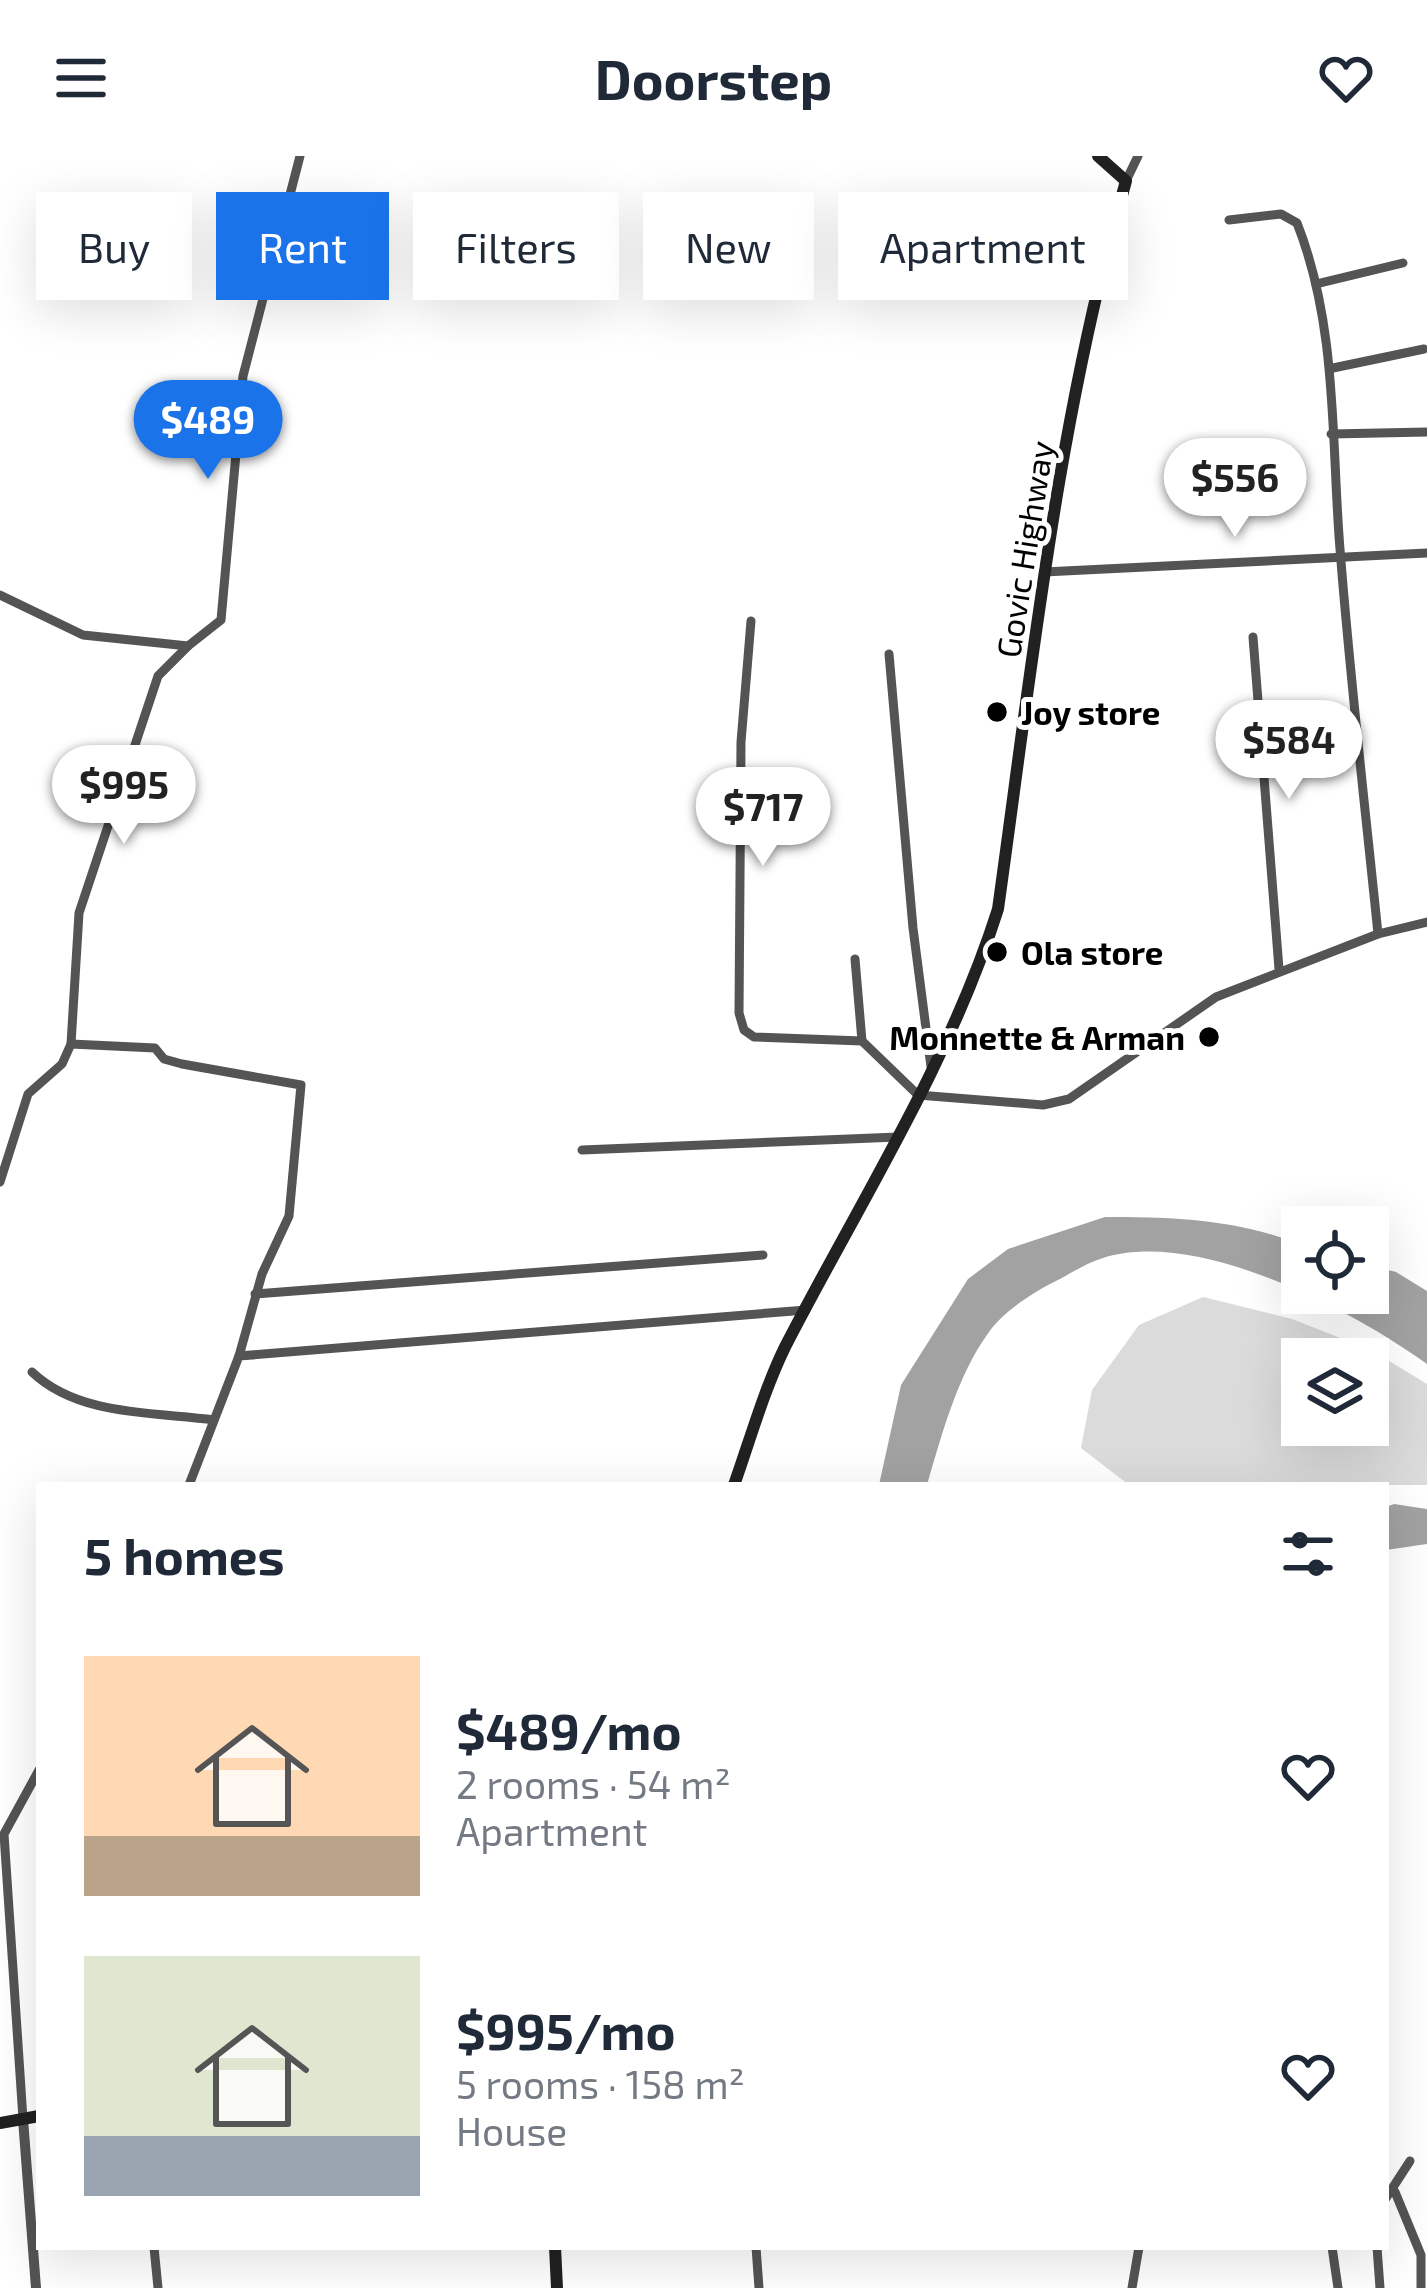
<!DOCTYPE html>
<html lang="en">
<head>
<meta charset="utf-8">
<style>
  :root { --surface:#fff; --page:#f2f2f3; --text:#1f2937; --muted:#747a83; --accent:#1a73e8 }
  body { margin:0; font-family:"Exo 2",sans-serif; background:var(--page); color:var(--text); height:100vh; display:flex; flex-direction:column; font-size:45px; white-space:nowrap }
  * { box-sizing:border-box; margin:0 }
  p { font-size:39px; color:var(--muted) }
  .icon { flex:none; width:66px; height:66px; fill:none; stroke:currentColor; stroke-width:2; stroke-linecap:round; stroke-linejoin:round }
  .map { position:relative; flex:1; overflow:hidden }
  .side { position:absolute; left:36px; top:1326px; width:1353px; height:768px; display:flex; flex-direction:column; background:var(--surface); border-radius:0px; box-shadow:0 12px 48px #0002 }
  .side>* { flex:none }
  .banner { position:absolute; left:36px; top:36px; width:1356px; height:108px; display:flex; gap:24px }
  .tools { position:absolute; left:1281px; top:1050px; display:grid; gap:24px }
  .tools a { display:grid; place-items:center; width:108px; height:108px; border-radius:0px; background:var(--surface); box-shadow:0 12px 48px #0002; font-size:60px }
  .price { position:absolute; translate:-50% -102px; padding:0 27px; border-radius:42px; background:#fff; color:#222; font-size:39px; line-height:78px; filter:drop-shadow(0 3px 6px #0008) }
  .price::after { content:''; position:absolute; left:50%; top:72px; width:36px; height:27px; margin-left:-18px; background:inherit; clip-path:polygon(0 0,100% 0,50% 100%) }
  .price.active { background:var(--accent); color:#fff }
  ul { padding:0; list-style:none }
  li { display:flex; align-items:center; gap:36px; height:300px; padding:0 48px }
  li span { display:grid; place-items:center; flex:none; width:336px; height:240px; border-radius:0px; color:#555 }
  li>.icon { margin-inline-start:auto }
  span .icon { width:144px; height:144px; fill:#fffc; stroke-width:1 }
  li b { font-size:51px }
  h2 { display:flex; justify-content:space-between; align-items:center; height:144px; padding:0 48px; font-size:51px }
  .tag { padding:0 42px; border-radius:0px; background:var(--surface); box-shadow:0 12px 48px #0002; font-size:42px; line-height:108px }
  .tag.active { background:var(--accent); color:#fff }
  header { display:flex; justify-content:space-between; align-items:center; height:156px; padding:0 48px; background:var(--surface); font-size:54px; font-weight:700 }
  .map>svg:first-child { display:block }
  .green { fill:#dbdbdb; fill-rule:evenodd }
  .water { fill:#a2a2a2 }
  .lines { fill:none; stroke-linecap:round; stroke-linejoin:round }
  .minor { stroke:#545454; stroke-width:9 }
  .tertiary { stroke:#545454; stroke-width:10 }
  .secondary { stroke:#212121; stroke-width:12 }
  .poi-dot { fill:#000; stroke:#fff; stroke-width:4.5 }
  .labels { text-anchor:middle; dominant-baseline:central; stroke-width:10; stroke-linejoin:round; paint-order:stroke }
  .street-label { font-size:33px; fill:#000; stroke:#fff }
  .poi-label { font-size:33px; font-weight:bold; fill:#000; stroke:#fff; text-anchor:start }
</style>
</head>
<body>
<header><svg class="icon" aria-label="menu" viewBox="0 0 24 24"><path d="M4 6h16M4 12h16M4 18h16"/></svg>Doorstep<svg class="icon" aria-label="heart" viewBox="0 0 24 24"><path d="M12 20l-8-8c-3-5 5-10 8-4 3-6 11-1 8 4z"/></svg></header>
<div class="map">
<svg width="1427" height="2132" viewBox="0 0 1427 2132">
  <rect width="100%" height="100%" fill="#fff"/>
  <path class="green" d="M1203 1141 1292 1163 1371 1194 1427 1228V1329H1129L1081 1292 1092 1234 1139 1169ZM1302 1203H1368V1269H1302Z"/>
  <g class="water">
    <path d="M1105 1061C1175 1061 1236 1063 1302 1089V1137H1368V1109L1396 1116 1427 1135V1208C1352 1154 1198 1072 1103 1102 1086 1107 1070 1118 1054 1126 1032 1137 1003 1156 989 1176 957 1220 942 1278 927 1329H879L901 1229 968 1123 1008 1093Z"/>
    <path d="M1394 1348 1427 1353V1388L1386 1394V1351Z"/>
  </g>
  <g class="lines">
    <g class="minor">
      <path d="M1126 25 1138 0"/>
      <path d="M1229 64 1281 58 1297 67C1338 171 1331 284 1340 393 1350 522 1365 650 1378 778"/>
      <path d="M1316 128 1403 107"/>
      <path d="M1333 212 1424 193"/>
      <path d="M1331 278 1427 276"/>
      <path d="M1044 416 1427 397"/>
      <path d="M0 439 83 479 188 490 221 464 243 220 300 0"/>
      <path d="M751 465 741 586 739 857 744 874 754 881 862 885"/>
      <path d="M1253 481 1279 813"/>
      <path d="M889 498 913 772 931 911"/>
      <path d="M855 803 862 885 918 939 1043 949 1069 943 1216 841 1378 778 1427 766"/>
      <path d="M71 888 79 757 158 520 188 490"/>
      <path d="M582 994 898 981"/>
      <path d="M0 1026 28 938 62 908 71 888 155 892 164 903 182 908 301 929 289 1060 262 1118 239 1200"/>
      <path d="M255 1138 763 1099"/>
      <path d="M32 1216C78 1260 153 1256 214 1264"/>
      <path d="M189 1329 239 1200 806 1154"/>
      <path d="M23 1963 4 1678 39 1614"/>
      <path d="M1395 2036 1421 2099V2132"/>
      <path d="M1386 2042 1410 2005"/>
      <path d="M154 2091 158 2132"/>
      <path d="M756 2091 759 2132"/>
      <path d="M1332 2091 1338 2132"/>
      <path d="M1377 2091 1380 2132"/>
      <path d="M1132 2132 1139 2091"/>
    </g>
    <path class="tertiary" d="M23 1963 36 2132"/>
    <g class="secondary">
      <path d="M734 1329C750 1284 764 1234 785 1191 859 1047 949 908 998 753 1032 510 1058 261 1126 25L1098 0"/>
      <path d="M0 1967 39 1960"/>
      <path d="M555 2091 557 2132"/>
    </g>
  </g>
  <g class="poi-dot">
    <circle cx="997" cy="556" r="12"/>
    <circle cx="997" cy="796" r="12"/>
    <circle cx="1209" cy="881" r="12"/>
  </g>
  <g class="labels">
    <g class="street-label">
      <text transform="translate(1024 393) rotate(-81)">Govic Highway</text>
    </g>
    <g class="poi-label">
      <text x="1021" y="556">Joy store</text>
      <text x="1021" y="796">Ola store</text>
      <text x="1185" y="881" text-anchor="end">Monnette &amp; Arman</text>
    </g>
  </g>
</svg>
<div class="tools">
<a><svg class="icon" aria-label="locate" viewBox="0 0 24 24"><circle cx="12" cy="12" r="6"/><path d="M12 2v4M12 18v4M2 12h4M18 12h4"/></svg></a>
<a><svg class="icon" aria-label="layers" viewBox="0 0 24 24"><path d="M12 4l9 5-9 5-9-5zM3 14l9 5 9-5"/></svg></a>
</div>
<b class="price active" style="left:208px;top:326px">$489</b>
<b class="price" style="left:1235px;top:384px">$556</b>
<b class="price" style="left:1289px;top:646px">$584</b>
<b class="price" style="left:124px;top:691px">$995</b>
<b class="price" style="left:763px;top:713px">$717</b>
<div class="banner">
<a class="tag">Buy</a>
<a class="tag active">Rent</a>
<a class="tag">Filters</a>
<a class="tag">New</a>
<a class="tag">Apartment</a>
</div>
<section class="side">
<h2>5 homes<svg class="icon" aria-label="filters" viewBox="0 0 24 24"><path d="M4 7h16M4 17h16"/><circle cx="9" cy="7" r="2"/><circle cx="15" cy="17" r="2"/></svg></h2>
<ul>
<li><span style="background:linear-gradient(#ffd9b3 75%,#b9a48a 0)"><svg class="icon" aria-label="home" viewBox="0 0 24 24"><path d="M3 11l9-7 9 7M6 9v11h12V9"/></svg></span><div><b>$489/mo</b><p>2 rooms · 54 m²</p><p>Apartment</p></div><svg class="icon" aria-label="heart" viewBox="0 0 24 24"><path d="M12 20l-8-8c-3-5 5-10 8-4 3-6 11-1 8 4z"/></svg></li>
<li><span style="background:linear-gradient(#dfe7d0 75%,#9aa5b1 0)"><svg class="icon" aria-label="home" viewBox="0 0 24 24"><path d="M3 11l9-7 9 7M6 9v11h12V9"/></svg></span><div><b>$995/mo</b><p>5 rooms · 158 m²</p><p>House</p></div><svg class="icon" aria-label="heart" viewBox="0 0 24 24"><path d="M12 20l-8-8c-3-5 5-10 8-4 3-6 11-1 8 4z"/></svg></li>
</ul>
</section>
</div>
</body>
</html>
